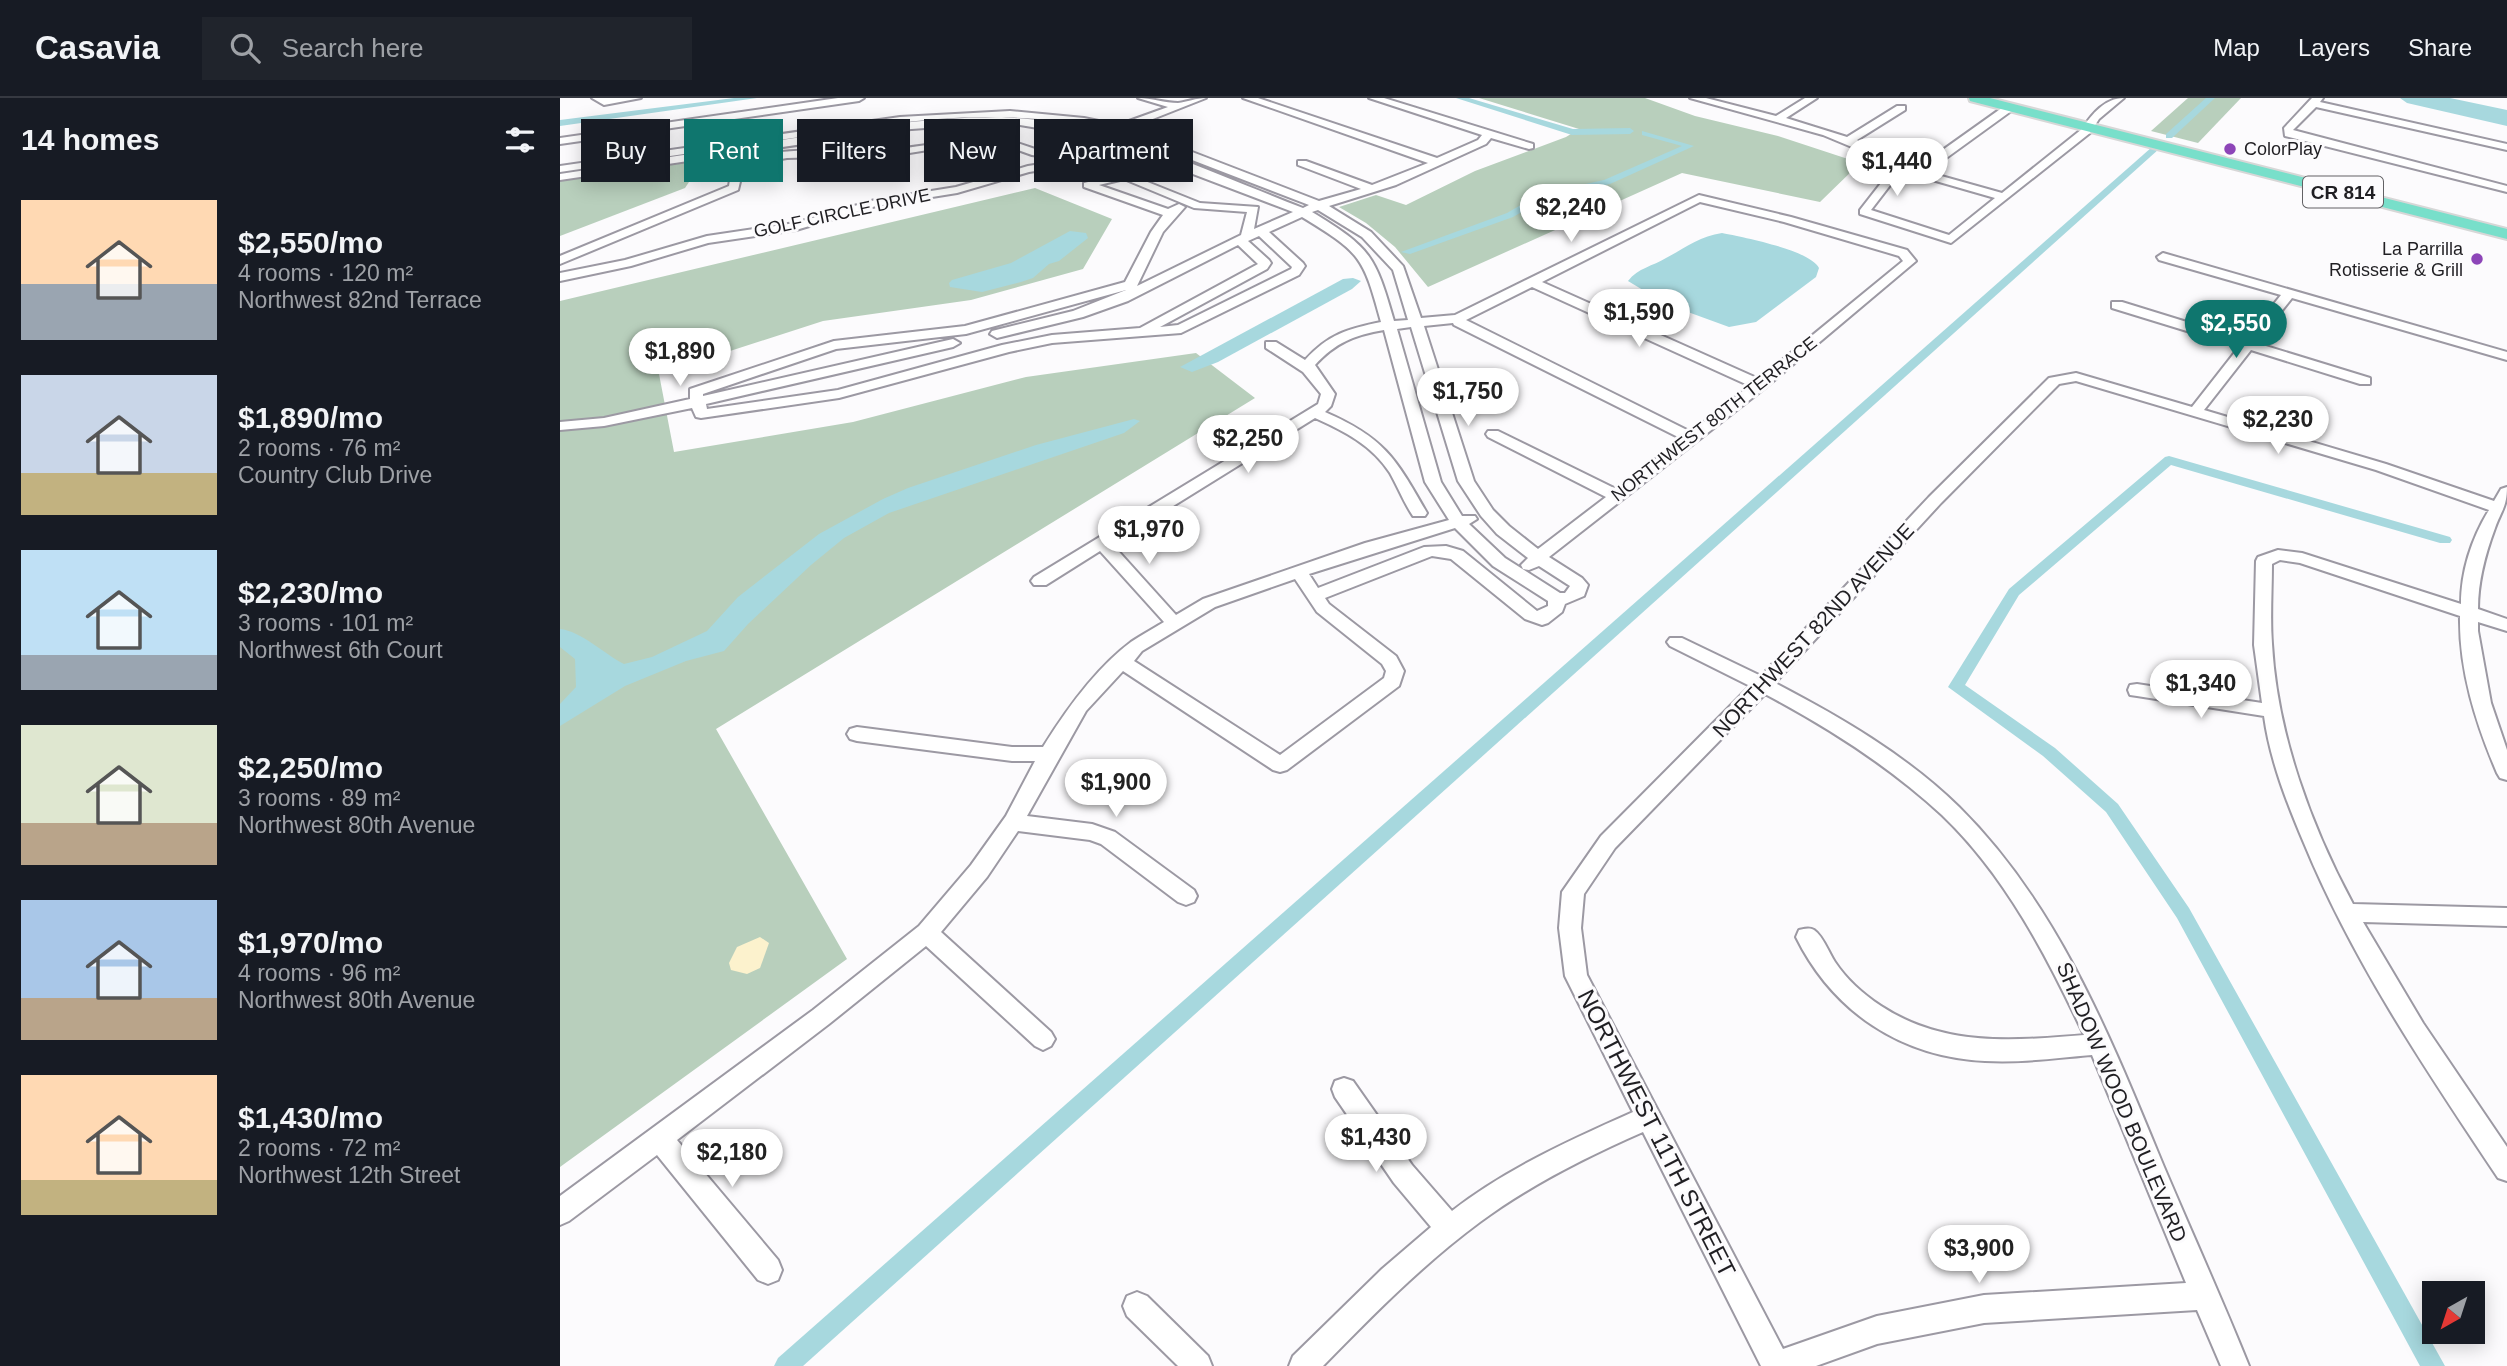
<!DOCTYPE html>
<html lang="en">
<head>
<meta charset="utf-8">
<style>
  :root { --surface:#171b24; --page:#20242c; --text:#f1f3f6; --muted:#9ea1a6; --line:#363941; --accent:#0f766e }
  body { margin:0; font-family:Helvetica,sans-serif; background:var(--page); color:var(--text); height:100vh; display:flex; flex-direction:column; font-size:26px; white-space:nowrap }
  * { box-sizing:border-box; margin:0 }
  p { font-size:23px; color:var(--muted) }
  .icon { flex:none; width:38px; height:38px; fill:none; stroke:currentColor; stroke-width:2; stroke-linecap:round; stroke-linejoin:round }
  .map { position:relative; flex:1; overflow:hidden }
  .sheet { display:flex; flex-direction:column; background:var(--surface); width:560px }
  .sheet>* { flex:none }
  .guide { position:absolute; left:21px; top:21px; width:665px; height:63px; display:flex; gap:14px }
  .needle { width:46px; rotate:219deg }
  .fabs { position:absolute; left:1862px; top:1183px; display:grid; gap:14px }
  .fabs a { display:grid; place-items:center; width:63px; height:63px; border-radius:0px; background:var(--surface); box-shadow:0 4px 18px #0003; font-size:35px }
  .price { position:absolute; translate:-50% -60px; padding:0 16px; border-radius:24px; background:#fff; color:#222; font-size:23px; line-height:46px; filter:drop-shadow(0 2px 4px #0008) }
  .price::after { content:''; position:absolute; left:50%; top:42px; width:21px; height:16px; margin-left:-10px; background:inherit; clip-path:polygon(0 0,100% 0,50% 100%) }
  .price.current { background:var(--accent); color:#fff }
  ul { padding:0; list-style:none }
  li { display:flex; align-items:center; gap:21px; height:175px; padding:0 21px }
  li span { display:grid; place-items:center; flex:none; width:196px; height:140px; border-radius:0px; color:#555 }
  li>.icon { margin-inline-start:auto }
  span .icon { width:84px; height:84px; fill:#fffc; stroke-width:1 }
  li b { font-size:30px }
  h2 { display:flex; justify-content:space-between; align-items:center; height:84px; padding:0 21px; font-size:30px }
  .tag { padding:0 24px; border-radius:0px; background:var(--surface); box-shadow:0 4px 18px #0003; font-size:24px; line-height:63px }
  .tag.current { background:var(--accent); color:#fff }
  header { display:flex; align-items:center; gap:42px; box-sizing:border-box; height:98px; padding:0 35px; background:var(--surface); border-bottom:2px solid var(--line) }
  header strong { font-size:33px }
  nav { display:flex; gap:38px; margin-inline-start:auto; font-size:24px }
  .search { width:490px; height:63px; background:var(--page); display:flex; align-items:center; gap:18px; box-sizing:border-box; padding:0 24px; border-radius:0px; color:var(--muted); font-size:26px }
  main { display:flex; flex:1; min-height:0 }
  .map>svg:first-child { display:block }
  .green { fill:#b8cfbc }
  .sand { fill:#fcf2cd }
  .water { fill:#a7d8de }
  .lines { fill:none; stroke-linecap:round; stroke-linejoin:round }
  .canal { fill:#a7d8de; fill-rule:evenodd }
  .minor-casing { stroke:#9c99a3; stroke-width:4 }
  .major-casing { stroke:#d7d7d7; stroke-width:4 }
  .minor { fill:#fff; fill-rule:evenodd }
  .major { fill:#78dfca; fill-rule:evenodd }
  .poi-dot { fill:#8d45b8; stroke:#fcfbfd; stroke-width:2.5 }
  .labels { text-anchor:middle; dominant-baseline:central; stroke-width:6; stroke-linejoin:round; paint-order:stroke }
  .far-poi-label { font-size:18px; fill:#201f23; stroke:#fcfbfd; text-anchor:start }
  .far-street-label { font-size:18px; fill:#201f23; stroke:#fcfbfd }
  .shield { fill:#fcfbfd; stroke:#626164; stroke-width:2 }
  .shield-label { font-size:19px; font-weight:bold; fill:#201f23 }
  .street-label { font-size:21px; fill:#201f23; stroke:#fcfbfd }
  .near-street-label { font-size:24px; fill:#201f23; stroke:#fcfbfd }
</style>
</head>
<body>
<header>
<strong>Casavia</strong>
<div class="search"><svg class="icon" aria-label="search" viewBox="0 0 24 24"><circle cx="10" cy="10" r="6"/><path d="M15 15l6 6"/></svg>Search here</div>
<nav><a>Map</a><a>Layers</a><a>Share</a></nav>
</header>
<main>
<section class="sheet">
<h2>14 homes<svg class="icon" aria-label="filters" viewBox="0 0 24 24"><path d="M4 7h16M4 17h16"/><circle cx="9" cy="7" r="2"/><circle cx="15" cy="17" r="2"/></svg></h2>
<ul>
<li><span style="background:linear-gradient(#ffd9b3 60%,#9aa5b1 0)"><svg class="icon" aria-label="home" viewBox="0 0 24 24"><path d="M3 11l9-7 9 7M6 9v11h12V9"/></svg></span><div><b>$2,550/mo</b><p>4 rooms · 120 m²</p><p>Northwest 82nd Terrace</p></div></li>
<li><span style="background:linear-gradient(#c9d6e8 70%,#c2b280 0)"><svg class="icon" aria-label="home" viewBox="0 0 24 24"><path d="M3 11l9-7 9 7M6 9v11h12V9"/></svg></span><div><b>$1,890/mo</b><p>2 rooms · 76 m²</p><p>Country Club Drive</p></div></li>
<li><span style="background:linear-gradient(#bfe0f5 75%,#9aa5b1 0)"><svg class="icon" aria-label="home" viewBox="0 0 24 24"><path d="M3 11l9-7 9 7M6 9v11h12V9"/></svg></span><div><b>$2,230/mo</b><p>3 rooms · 101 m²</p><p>Northwest 6th Court</p></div></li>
<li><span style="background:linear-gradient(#dfe7d0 70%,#b9a48a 0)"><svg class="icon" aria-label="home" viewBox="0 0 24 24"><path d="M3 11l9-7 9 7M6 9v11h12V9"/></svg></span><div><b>$2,250/mo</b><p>3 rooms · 89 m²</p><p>Northwest 80th Avenue</p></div></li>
<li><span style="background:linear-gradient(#a9c7e8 70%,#b9a48a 0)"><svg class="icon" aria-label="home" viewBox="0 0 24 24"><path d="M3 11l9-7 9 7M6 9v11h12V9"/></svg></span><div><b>$1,970/mo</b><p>4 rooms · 96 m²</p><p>Northwest 80th Avenue</p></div></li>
<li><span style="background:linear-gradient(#ffd9b3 75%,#c2b280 0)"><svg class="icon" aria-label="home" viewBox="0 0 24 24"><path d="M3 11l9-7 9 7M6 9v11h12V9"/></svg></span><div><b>$1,430/mo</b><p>2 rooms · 72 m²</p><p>Northwest 12th Street</p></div></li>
</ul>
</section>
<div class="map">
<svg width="1947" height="1268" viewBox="0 0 1947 1268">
  <rect width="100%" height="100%" fill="#fcfbfd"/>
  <g class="green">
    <path d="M919 0H1085L1135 18 1218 38 1291 62 1296 69 1260 104 1122 75 868 189 835 149 806 125 779 109 816 97 846 107 915 73 1006 39 1019 31Z"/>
    <path d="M1628 0H1681L1638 45 1591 33Z"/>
    <path d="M136 63 139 69 125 90 0 138V83Z"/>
    <path d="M475 90 552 121 523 171 411 202 263 223 99 276 114 354 293 324 466 279 636 255 695 300 156 631 287 861 0 1069V203Z"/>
  </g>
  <path class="sand" d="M200 839 209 845 200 870 187 876 171 872 169 865 177 849Z"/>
  <g class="water">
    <path d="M1840 0H1890L1947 12V28L1847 5Z"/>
    <path d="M510 133 526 135 528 140 499 163 489 166 473 180 461 184 422 194 390 189 389 185 392 182 451 165Z"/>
    <path d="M1162 135C1182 139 1250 152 1259 170L1256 179 1196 224 1169 229 1106 206 1068 183C1078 170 1093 168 1106 160 1125 150 1140 138 1162 135Z"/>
    <path d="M793 180 801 183 792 191 658 264 632 274 620 269 783 181Z"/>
    <path d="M574 321 580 323 564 335 329 415 284 440 251 467 188 526 164 553 126 563 65 588 0 628V606L16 589 15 561 0 549V531C21 533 44 556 64 566L92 559 147 533 178 499 259 436 323 401 348 390 476 347Z"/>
  </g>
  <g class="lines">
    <g class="canal">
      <path d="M174 0H197L0 28V22Z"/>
      <path d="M896 0H909L1013 31 1070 30 1074 33 1070 36 1012 37Z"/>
      <path d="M1646 0H1655L1612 40H1606V36Z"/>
      <path d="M1082 33 1134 48 1050 86 986 100 953 119 850 156 841 154 947 115 980 96 1044 82 1122 48 1082 37Z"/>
      <path d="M1592 49 1599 51 243 1268H214L218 1260Z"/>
      <path d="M1609 358 1890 439 1892 442 1890 445H1880L1611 367 1459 497 1405 587 1495 650 1558 706 1629 810 1885 1268H1860L1617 820 1546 714 1483 658 1388 589 1449 491 1605 359Z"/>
    </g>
    <defs>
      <g id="minor">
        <path d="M32 0H81L44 7Z"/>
        <path d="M278 0H304L299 3 0 46V40Z"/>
        <path d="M578 0C591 0 605 5 618 5 627 4 636 0 646 0L570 30 759 103 801 91 738 67V63H746L812 87 868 65 683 0H698L877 60 918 42 922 37 809 0H824L973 46V50L969 51 931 40 926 46 836 87 769 108 811 134 843 168 861 220 895 217 1139 97 1231 119 1347 152 1356 163 1205 290 989 459 1022 480 1028 487 1024 498 1005 506 1002 514 988 525 982 527 965 521 891 461 872 458 765 500 769 506 836 558 844 573 839 588 727 672 720 674 713 672 563 573 526 613 467 718 532 726 555 734 634 792 637 798 634 804 626 807 618 804 541 746 530 742 458 733 427 779 381 834 491 934 495 941 491 948 483 952 475 948 366 848 269 926 117 1042 218 1162 222 1172 218 1182 208 1186 198 1182 97 1057 9 1123 0 1127V1098L253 912 359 828 411 767 446 718 475 663H452L297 643 290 641 287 636 290 631 297 629 452 649H483C506 612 536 570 571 544 581 537 593 531 604 524L540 453 486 487H474L471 483 474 479 758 306 761 296 743 274 706 250V244H716L745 262C769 236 787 231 821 224 803 158 801 155 742 119L709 134 743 165 745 168 739 177 621 235 492 245 449 254 279 300 141 320 136 319 132 310 44 328 0 332V324L44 320 130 301V291L274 243 405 228 565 184 591 134 603 117 524 89V85L565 75 640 105 698 109 694 131 733 114 538 40 460 27 420 26 338 32 0 82V76C78 64 157 52 235 40 323 27 415 9 504 26 581 41 668 81 743 110L749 107 562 35H555C539 28 519 25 500 23 408 12 316 28 226 41 150 52 75 63 0 74V68L340 19 450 13 524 20 558 27 608 9ZM564 81 634 110 687 114 681 137 577 188 603 134 625 109 619 106 608 111 539 87ZM1140 104 1224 124 1339 158 1343 163 1199 281 982 184ZM758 112 802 139 833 172 848 222 834 223C815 157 811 150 752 114ZM699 138 732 169 731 171 618 227 600 229 707 171 711 165 709 162 688 143ZM678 147 698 166 580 230 492 237 442 247 278 292 147 311 146 306 393 249 400 245 393 241 143 298V296L276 251 406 236 566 192 513 213 432 233 430 236 437 240 523 219 568 203ZM972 189 1190 288 1131 334 906 222ZM893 225 894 227 1122 341 1056 391 938 333H928L926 336 928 339 1046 399 978 451 949 428 933 412 914 383 864 228ZM851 229 898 383 921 418 937 436 968 460 961 467 963 471 969 472 979 468 1010 488 1005 495H1000L945 460 909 426 917 421 915 418H902L881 384 837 231ZM824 232 865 384 889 422 805 445 643 501 616 517 552 446 755 320C784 333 812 347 830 375 838 389 844 405 853 418H865L867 415C836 361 825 340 765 314L771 308 775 296 755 267C775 245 794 237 824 232ZM895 430 933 468 988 503V508L977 513 903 453 886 448 864 449 758 490 749 476ZM735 481 757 514 822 566 826 573 824 580 720 657 574 563 582 553 655 509Z"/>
        <path d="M1130 0H1146L1216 18 1245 0H1257L1226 20 1287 39 1337 8H1345V12L1297 42 1338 66 1356 71 1446 7H1454V11L1367 74 1442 95 1522 31C1532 16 1545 0 1564 0L1539 21 1530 35 1391 145 1300 116V112L1332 71 1311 57 1263 37ZM1341 73 1435 100 1389 137 1311 112Z"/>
        <path d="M1752 0H1763L1760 4 1947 46V52L1756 9 1733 32 1947 88V94L1725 38 1724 30Z"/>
        <path d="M431 36 478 52 515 57 520 60 513 63V67L469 74 397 95 316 108 236 132 148 145 71 168 0 183V175L65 162 147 138 235 125 315 102 396 89 468 68 506 62 472 57 430 42 337 57 227 60 192 66 183 71 178 92 0 166V158L169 88 172 69C198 45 299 54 336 51 367 48 400 41 431 36Z"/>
        <path d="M1603 155 1947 254V262L1732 200 1696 245 1810 280V286H1800L1691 252 1644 312 1826 366 1934 403 1941 391 1947 389C1947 409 1941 413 1935 430 1925 457 1918 483 1918 511L1947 521V533L1918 524V533L1931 605 1947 652V682L1940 680 1937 675C1916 625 1899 573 1900 518L1740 465 1720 462 1712 466C1712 492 1710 520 1712 546 1717 636 1751 728 1793 806L1947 810V828L1803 824 1863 925 1947 1049V1083L1938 1080C1866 972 1793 864 1744 745 1727 705 1710 662 1704 618L1577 598 1570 597 1568 592 1570 587 1577 586 1702 605 1694 547 1696 463 1698 459 1718 452 1742 455 1901 506C1901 473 1912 440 1929 412L1816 372 1516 283 1499 286 1381 405 1215 585C1280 619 1346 657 1399 709 1499 808 1551 941 1604 1069 1632 1135 1662 1201 1689 1268H1661L1637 1212 1424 1225 1317 1246 1256 1268H1201L1083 1034C1026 1059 970 1087 920 1124 863 1166 813 1217 763 1268H729L733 1258 822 1171 871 1129 834 1085 775 999 772 991 775 983 784 980 793 983 852 1067 892 1113C946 1071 1010 1042 1073 1014L1005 878 999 830 1002 794 1041 738 1190 588 1110 548 1107 544 1110 540H1122L1201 578 1369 399 1489 280 1516 275 1632 309 1679 249 1552 210V204H1562L1685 242 1721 197 1599 162 1597 159ZM1205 596C1269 630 1329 668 1382 717 1445 777 1487 858 1524 937 1452 943 1384 949 1321 908 1303 896 1287 882 1275 864 1269 855 1263 838 1254 832 1249 829 1244 831 1239 832L1236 839C1273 914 1341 959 1425 963 1461 965 1497 960 1532 957L1626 1185 1424 1197 1317 1218 1223 1251 1027 877 1021 830 1024 796 1055 750Z"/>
        <path d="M577 1194 587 1198 648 1258 652 1268H618L567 1218 563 1208 567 1198Z"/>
      </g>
      <path id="major" d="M1409 0H1430L1947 131V141L1410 3Z"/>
    </defs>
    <use href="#minor" class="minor-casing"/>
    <use href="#major" class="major-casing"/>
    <use href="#minor" class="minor"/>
    <use href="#major" class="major"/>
  </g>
  <g class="poi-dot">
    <circle cx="1670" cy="51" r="7"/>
    <circle cx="1917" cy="161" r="7"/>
  </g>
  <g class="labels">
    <g class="far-poi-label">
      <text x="1684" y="51">ColorPlay</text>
      <text x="1903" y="151" text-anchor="end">La Parrilla<tspan x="1903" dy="21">Rotisserie &amp; Grill</tspan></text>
    </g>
    <g class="far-street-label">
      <text transform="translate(282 115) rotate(-12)">GOLF CIRCLE DRIVE</text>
      <text transform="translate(1154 321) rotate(-38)">NORTHWEST 80TH TERRACE</text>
    </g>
    <rect class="shield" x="1743" y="78.5" width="80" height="31" rx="5"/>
    <g class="shield-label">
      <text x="1783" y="94">CR 814</text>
    </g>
    <g class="street-label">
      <text transform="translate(1253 532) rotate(-47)">NORTHWEST 82ND AVENUE</text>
      <text transform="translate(1562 1004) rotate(67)">SHADOW WOOD BOULEVARD</text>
    </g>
    <g class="near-street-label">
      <text transform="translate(1097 1035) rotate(63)">NORTHWEST 11TH STREET</text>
    </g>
  </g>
</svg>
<div class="fabs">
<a><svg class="needle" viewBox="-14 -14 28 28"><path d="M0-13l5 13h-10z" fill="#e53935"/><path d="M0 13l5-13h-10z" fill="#9ea1a6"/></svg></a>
</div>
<b class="price" style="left:1337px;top:100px">$1,440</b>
<b class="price" style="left:1011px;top:146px">$2,240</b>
<b class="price" style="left:1079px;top:251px">$1,590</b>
<b class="price current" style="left:1676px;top:262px">$2,550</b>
<b class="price" style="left:120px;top:290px">$1,890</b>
<b class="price" style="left:908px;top:330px">$1,750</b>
<b class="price" style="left:1718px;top:358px">$2,230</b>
<b class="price" style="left:688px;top:377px">$2,250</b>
<b class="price" style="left:589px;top:468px">$1,970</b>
<b class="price" style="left:1641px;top:622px">$1,340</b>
<b class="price" style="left:556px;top:721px">$1,900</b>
<b class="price" style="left:816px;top:1076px">$1,430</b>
<b class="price" style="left:172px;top:1091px">$2,180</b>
<b class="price" style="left:1419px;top:1187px">$3,900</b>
<div class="guide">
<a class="tag">Buy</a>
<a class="tag current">Rent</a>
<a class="tag">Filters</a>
<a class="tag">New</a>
<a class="tag">Apartment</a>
</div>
</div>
</main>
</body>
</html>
